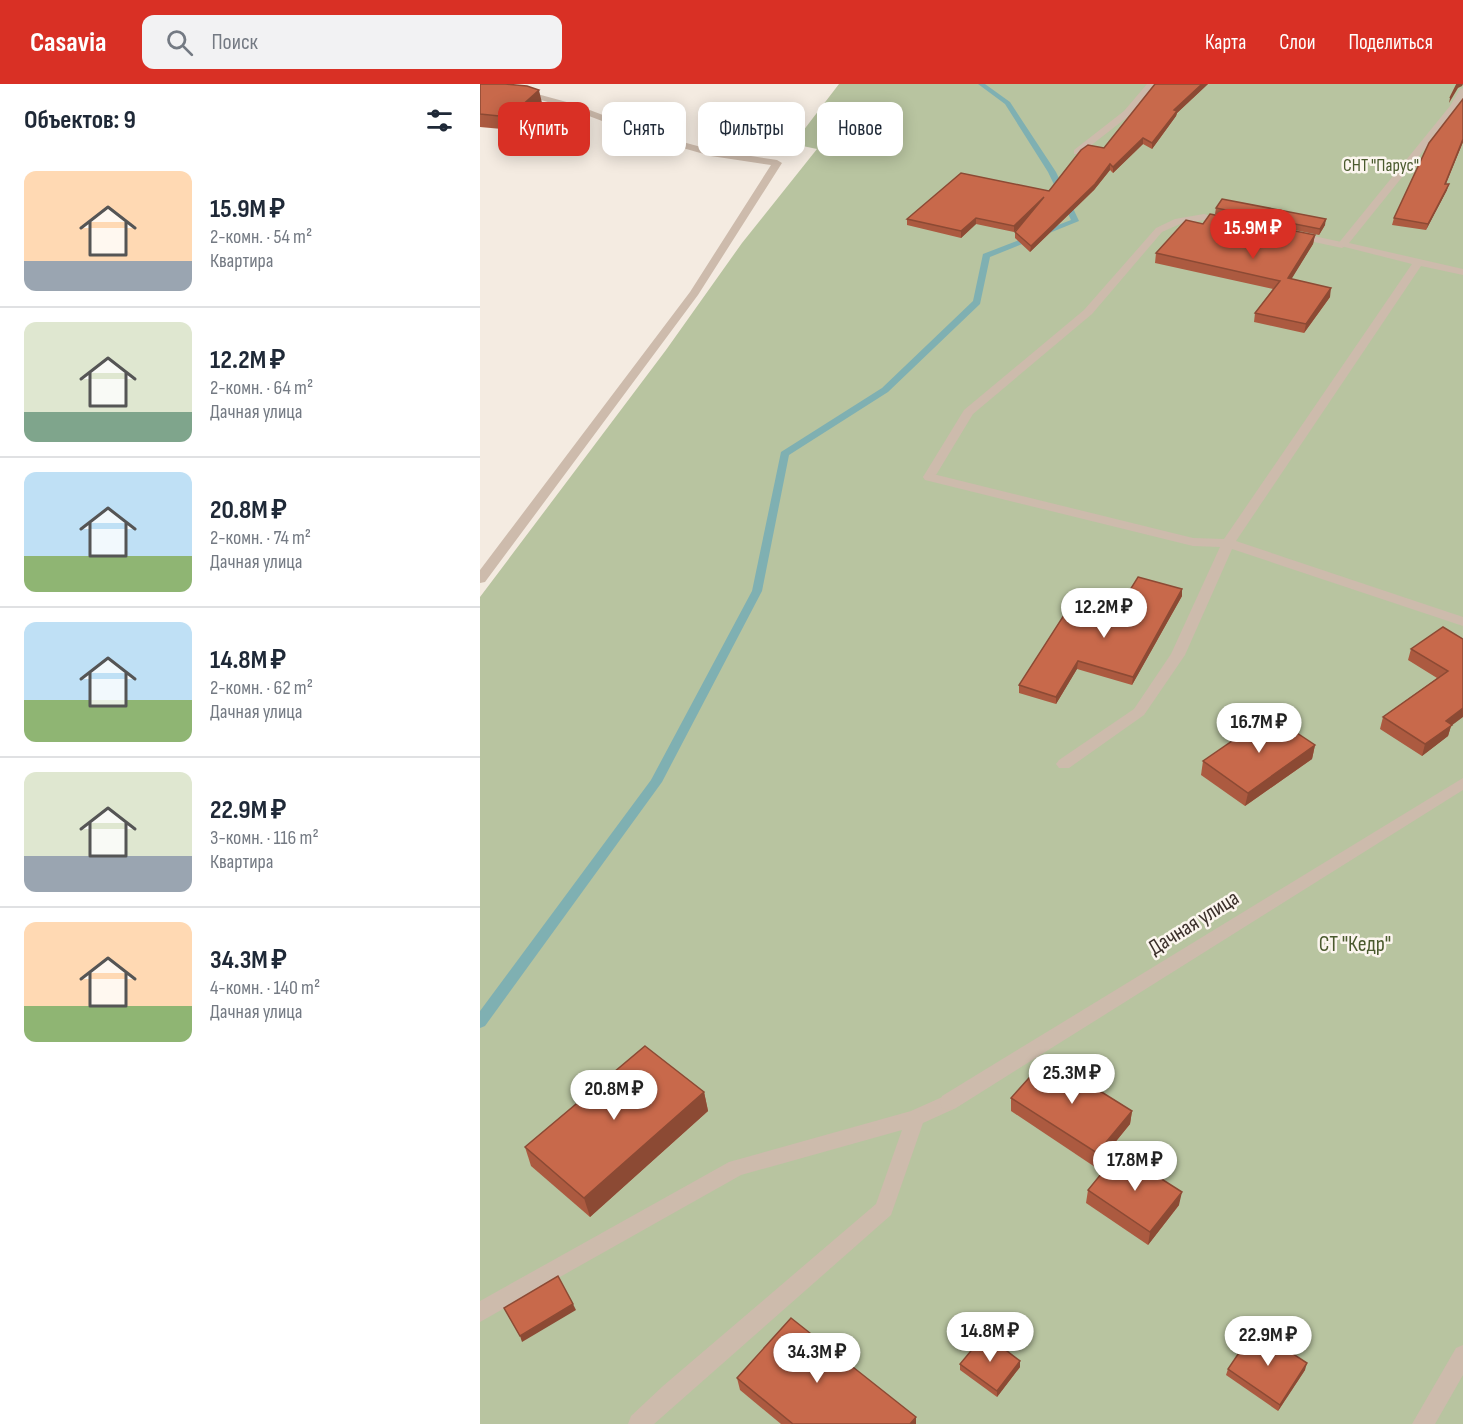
<!DOCTYPE html>
<html lang="ru">
<head>
<meta charset="utf-8">
<style>
  :root { --surface:#fff; --page:#f2f2f3; --text:#1f2937; --muted:#747a83; --line:#e0e1e3; --accent:#d93025 }
  body { margin:0; font-family:"Sofia Sans Condensed",sans-serif; background:var(--page); color:var(--text); height:100vh; display:flex; flex-direction:column; font-size:22px; white-space:nowrap }
  * { box-sizing:border-box; margin:0 }
  p { font-size:20px; color:var(--muted) }
  .icon { flex:none; width:33px; height:33px; fill:none; stroke:currentColor; stroke-width:2; stroke-linecap:round; stroke-linejoin:round }
  .map { position:relative; flex:1; overflow:hidden }
  .sheet { display:flex; flex-direction:column; background:var(--surface); width:480px }
  .sheet>* { flex:none }
  .top-card { position:absolute; left:18px; top:18px; width:570px; height:54px; display:flex; gap:12px }
  .price { position:absolute; translate:-50% -51px; padding:0 14px; border-radius:21px; background:#fff; color:#222; font-size:20px; line-height:39px; filter:drop-shadow(0 2px 3px #0008) }
  .price::after { content:''; position:absolute; left:50%; top:36px; width:18px; height:14px; margin-left:-9px; background:inherit; clip-path:polygon(0 0,100% 0,50% 100%) }
  .price.current { background:var(--accent); color:#fff }
  ul { padding:0; list-style:none }
  li { display:flex; align-items:center; gap:18px; height:150px; padding:0 24px }
  li+li { border-top:2px solid var(--line) }
  li span { display:grid; place-items:center; flex:none; width:168px; height:120px; border-radius:12px; color:#555 }
  li>.icon { margin-inline-start:auto }
  span .icon { width:72px; height:72px; fill:#fffc; stroke-width:1 }
  li b { font-size:26px }
  h2 { display:flex; justify-content:space-between; align-items:center; height:72px; padding:0 24px; font-size:26px }
  .tag { padding:0 21px; border-radius:12px; background:var(--surface); box-shadow:0 3px 15px #0003; font-size:21px; line-height:54px }
  .tag.current { background:var(--accent); color:#fff }
  header { display:flex; align-items:center; gap:36px; box-sizing:border-box; height:84px; padding:0 30px; background:var(--accent); color:#fff }
  header strong { font-size:28px }
  nav { display:flex; gap:33px; margin-inline-start:auto; font-size:21px }
  .search { width:420px; height:54px; background:var(--page); display:flex; align-items:center; gap:15px; box-sizing:border-box; padding:0 21px; border-radius:12px; color:var(--muted); font-size:22px }
  main { display:flex; flex:1; min-height:0 }
  .map>svg:first-child { display:block }
  .green { fill:#b8c4a0 }
  .lines { fill:none; stroke-linecap:round; stroke-linejoin:round }
  .stream { fill:#7fb0b2; fill-rule:evenodd }
  .service { fill:#cdbbac; fill-rule:evenodd }
  .minor { fill:#cdbbac; fill-rule:evenodd }
  .wall { fill:#ac5a40 }
  .shaded-wall { fill:#8c4a34 }
  .building { fill:#c8694b; stroke:#8c4a34; stroke-width:1.5 }
  .labels { text-anchor:middle; dominant-baseline:central; stroke-width:5; stroke-linejoin:round; paint-order:stroke }
  .far-park-label { font-size:18px; fill:#4a5a2e; stroke:#fbf5ee }
  .street-label { font-size:22px; fill:#3b302b; stroke:#fbf5ee }
  .park-label { font-size:22px; fill:#4a5a2e; stroke:#fbf5ee }
</style>
</head>
<body>
<header>
<strong>Casavia</strong>
<div class="search"><svg class="icon" aria-label="search" viewBox="0 0 24 24"><circle cx="10" cy="10" r="6"/><path d="M15 15l6 6"/></svg>Поиск</div>
<nav><a>Карта</a><a>Слои</a><a>Поделиться</a></nav>
</header>
<main>
<section class="sheet">
<h2>Объектов: 9<svg class="icon" aria-label="filters" viewBox="0 0 24 24"><path d="M4 7h16M4 17h16"/><circle cx="9" cy="7" r="2"/><circle cx="15" cy="17" r="2"/></svg></h2>
<ul>
<li><span style="background:linear-gradient(#ffd9b3 75%,#9aa5b1 0)"><svg class="icon" aria-label="home" viewBox="0 0 24 24"><path d="M3 11l9-7 9 7M6 9v11h12V9"/></svg></span><div><b>15.9M ₽</b><p>2-комн. · 54 m²</p><p>Квартира</p></div></li>
<li><span style="background:linear-gradient(#dfe7d0 75%,#7fa58c 0)"><svg class="icon" aria-label="home" viewBox="0 0 24 24"><path d="M3 11l9-7 9 7M6 9v11h12V9"/></svg></span><div><b>12.2M ₽</b><p>2-комн. · 64 m²</p><p>Дачная улица</p></div></li>
<li><span style="background:linear-gradient(#bfe0f5 70%,#8fb573 0)"><svg class="icon" aria-label="home" viewBox="0 0 24 24"><path d="M3 11l9-7 9 7M6 9v11h12V9"/></svg></span><div><b>20.8M ₽</b><p>2-комн. · 74 m²</p><p>Дачная улица</p></div></li>
<li><span style="background:linear-gradient(#bfe0f5 65%,#8fb573 0)"><svg class="icon" aria-label="home" viewBox="0 0 24 24"><path d="M3 11l9-7 9 7M6 9v11h12V9"/></svg></span><div><b>14.8M ₽</b><p>2-комн. · 62 m²</p><p>Дачная улица</p></div></li>
<li><span style="background:linear-gradient(#dfe7d0 70%,#9aa5b1 0)"><svg class="icon" aria-label="home" viewBox="0 0 24 24"><path d="M3 11l9-7 9 7M6 9v11h12V9"/></svg></span><div><b>22.9M ₽</b><p>3-комн. · 116 m²</p><p>Квартира</p></div></li>
<li><span style="background:linear-gradient(#ffd9b3 70%,#8fb573 0)"><svg class="icon" aria-label="home" viewBox="0 0 24 24"><path d="M3 11l9-7 9 7M6 9v11h12V9"/></svg></span><div><b>34.3M ₽</b><p>4-комн. · 140 m²</p><p>Дачная улица</p></div></li>
</ul>
</section>
<div class="map">
<svg width="983" height="1340" viewBox="0 0 983 1340">
  <rect width="100%" height="100%" fill="#f4ebe1"/>
  <path class="green" d="M359 0H983V1340H0V513L186 266 262 159 337 65 313 60Z"/>
  <g class="lines">
    <path class="stream" d="M498 0H505L530 18 576 88 599 137 510 173 500 220 408 308 309 371 282 507 182 698 5 942 0 944V927L171 696 272 507 301 368 402 304 493 217 503 170 591 136 568 88 525 20Z"/>
    <g class="service">
      <path d="M724 130 750 137 745 140 724 136 700 140 682 148 612 230 493 330 453 396H445L443 393 484 326 604 226 676 144 695 135Z"/>
      <path d="M815 148 866 159 867 161 862 164 811 153V149Z"/>
      <path d="M469 1010 476 1012 478 1018 476 1024 443 1039 411 1131 174 1340H148L151 1332 183 1302 396 1120 422 1046 261 1091 0 1238V1217L249 1078 431 1027Z"/>
    </g>
    <g class="minor">
      <path d="M7 0H21L94 20 170 49 232 66 297 76 302 79 218 211 5 498 0 499V486L210 208 291 81 231 72 164 53 88 24Z"/>
      <path d="M667 0H675L650 31 600 70H594V66L644 27Z"/>
      <path d="M983 4V15L977 25 869 159 983 185V191L941 182 756 457 983 533V542L752 465 705 571 664 631 589 684H579L576 680 579 676 654 625 691 570 740 463 713 462 445 396 443 393 449 389 713 454 744 455 932 180 857 161 970 22 980 5Z"/>
      <path d="M983 694V706L476 1024 469 1026 462 1024 460 1018 462 1012Z"/>
      <path d="M983 1261V1291L955 1340H932L976 1264Z"/>
    </g>
  </g>
  <g class="wall">
    <path d="M0 0 62 19 32 46 0 43Z"/>
    <path d="M675 0H728L697 29 696 32 672 65 663 60 633 89 630 86 614 106 550 168 535 154V148L541 141 534 148 496 140 481 154 427 141V135L569 107 624 64Z"/>
    <path d="M983 15V58L966 100 967 106 946 146 912 141 914 134Z"/>
    <path d="M736 124 845 141 839 151 735 130Z"/>
    <path d="M723 140 835 151 833 160 811 195 850 213 824 249 774 238 775 229 793 205 675 179 676 169Z"/>
    <path d="M702 505V512L652 601 597 585 576 620 539 609V601Z"/>
    <path d="M983 555 971 642 968 652 942 672 900 645 903 633 957 594 928 576 931 565Z"/>
    <path d="M835 661 832 675 765 722 721 691 723 677Z"/>
    <path d="M224 1008 228 1027 110 1133 51 1082 45 1063Z"/>
    <path d="M531 1014 652 1027 650 1040 615 1083 531 1027Z"/>
    <path d="M608 1106 699 1121 668 1161 606 1119Z"/>
    <path d="M480 1280 540 1283 517 1313 480 1286Z"/>
    <path d="M748 1285 825 1286 798 1327 746 1291Z"/>
    <path d="M257 1294 436 1340H301L260 1306Z"/>
  </g>
  <g class="shaded-wall">
    <path d="M722 0H728L697 29 696 32 672 65V59L694 26Z"/>
    <path d="M978 0H983L982 2 978 4 969 19 970 14Z"/>
    <path d="M59 6 62 19 32 46 29 33Z"/>
    <path d="M663 54V60L633 89V83Z"/>
    <path d="M983 55V58L963 106 965 100Z"/>
    <path d="M630 80V86L614 106 550 168 551 162Z"/>
    <path d="M969 100 967 106 946 146 948 140Z"/>
    <path d="M564 113 563 119 534 148V142Z"/>
    <path d="M496 134V140L481 154V147Z"/>
    <path d="M846 135 845 141 839 151 840 145Z"/>
    <path d="M835 151 833 160 806 204 808 194Z"/>
    <path d="M851 204 850 213 824 249 826 240Z"/>
    <path d="M702 505V512L652 601 653 593Z"/>
    <path d="M598 577 597 585 576 620V613Z"/>
    <path d="M983 624V633L971 642 968 652 942 672 945 660 966 637Z"/>
    <path d="M835 661 832 675 765 722 768 709Z"/>
    <path d="M224 1008 228 1027 110 1133 104 1114Z"/>
    <path d="M652 1027 650 1040 615 1083 617 1069Z"/>
    <path d="M702 1108 699 1121 668 1161 670 1148Z"/>
    <path d="M93 1220 96 1226 42 1258 40 1252Z"/>
    <path d="M540 1277V1283L517 1313V1307Z"/>
    <path d="M827 1279 825 1286 798 1327 800 1321Z"/>
    <path d="M436 1333V1340H430Z"/>
  </g>
  <g class="building">
    <path d="M0 0H25L47 2 59 6 29 33 0 30Z"/>
    <path d="M675 0H722L694 26 697 27 672 59 663 54 633 83 630 80 615 100 551 162 535 148 564 113 534 142 496 134 481 147 427 135 481 89 569 107 601 66 608 61 624 64Z"/>
    <path d="M977 0H978L970 14Z"/>
    <path d="M983 15V55L965 100H969L948 140 914 134 949 59Z"/>
    <path d="M742 115 846 135 840 145 736 124Z"/>
    <path d="M730 130 835 151 808 194 851 204 826 240 775 229 800 197 676 169 706 136 723 140Z"/>
    <path d="M658 493 702 505 653 593 598 577 576 613 539 601 584 531 627 543Z"/>
    <path d="M963 543 983 555V624L966 637 972 641 945 660 903 633 968 587 931 565Z"/>
    <path d="M790 631 835 661 768 709 723 677Z"/>
    <path d="M165 962 224 1008 104 1114 45 1063Z"/>
    <path d="M567 974 652 1027 617 1069 531 1014Z"/>
    <path d="M639 1068 702 1108 670 1148 608 1106Z"/>
    <path d="M78 1192 93 1220 40 1252 24 1224Z"/>
    <path d="M311 1234 436 1333 430 1340H313L257 1294Z"/>
    <path d="M775 1245 827 1279 800 1321 748 1285Z"/>
    <path d="M505 1250 540 1277 517 1307 480 1280Z"/>
  </g>
  <g class="labels">
    <g class="far-park-label">
      <text x="901" y="81">СНТ "Парус"</text>
    </g>
    <g class="street-label">
      <text transform="translate(714 839) rotate(-32)">Дачная улица</text>
    </g>
    <g class="park-label">
      <text x="875" y="860">СТ "Кедр"</text>
    </g>
  </g>
</svg>
<b class="price current" style="left:773px;top:176px">15.9M ₽</b>
<b class="price" style="left:624px;top:555px">12.2M ₽</b>
<b class="price" style="left:779px;top:670px">16.7M ₽</b>
<b class="price" style="left:592px;top:1021px">25.3M ₽</b>
<b class="price" style="left:134px;top:1037px">20.8M ₽</b>
<b class="price" style="left:655px;top:1108px">17.8M ₽</b>
<b class="price" style="left:510px;top:1279px">14.8M ₽</b>
<b class="price" style="left:788px;top:1283px">22.9M ₽</b>
<b class="price" style="left:337px;top:1300px">34.3M ₽</b>
<div class="top-card">
<a class="tag current">Купить</a>
<a class="tag">Снять</a>
<a class="tag">Фильтры</a>
<a class="tag">Новое</a>
</div>
</div>
</main>
</body>
</html>
